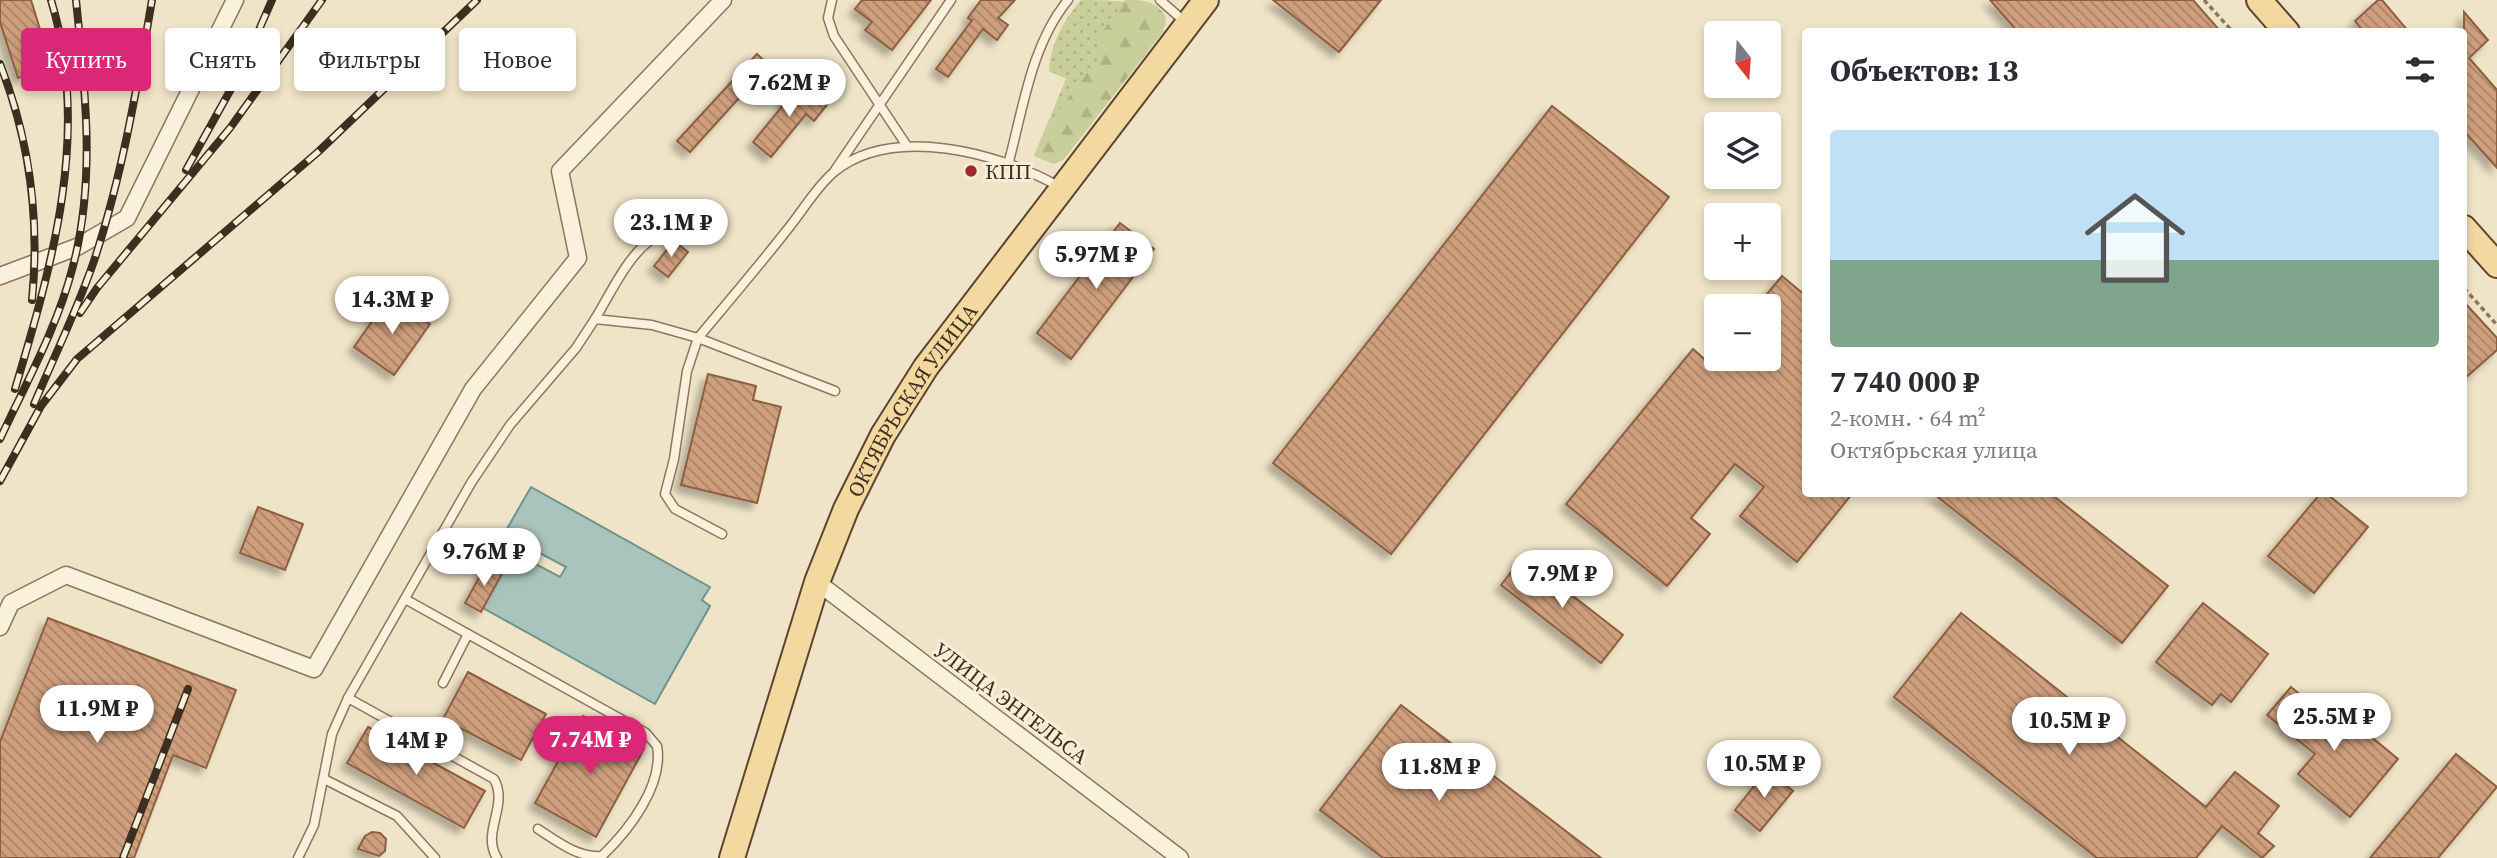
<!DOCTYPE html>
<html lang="ru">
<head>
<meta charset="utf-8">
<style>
  :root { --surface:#fff; --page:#f2f2f3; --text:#2b2b33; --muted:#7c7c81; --accent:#db2777 }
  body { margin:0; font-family:"Source Serif 4",serif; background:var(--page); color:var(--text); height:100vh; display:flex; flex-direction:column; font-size:26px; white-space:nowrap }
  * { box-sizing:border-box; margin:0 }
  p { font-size:23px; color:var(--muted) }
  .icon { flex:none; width:38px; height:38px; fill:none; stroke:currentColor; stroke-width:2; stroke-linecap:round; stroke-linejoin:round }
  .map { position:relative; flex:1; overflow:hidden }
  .side { position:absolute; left:1802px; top:28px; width:665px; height:469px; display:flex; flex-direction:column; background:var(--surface); border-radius:7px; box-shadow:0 4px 10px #0003 }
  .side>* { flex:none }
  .banner { position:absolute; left:21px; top:28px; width:665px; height:63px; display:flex; gap:14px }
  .needle { width:46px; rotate:163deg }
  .tools { position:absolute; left:1704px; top:21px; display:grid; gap:14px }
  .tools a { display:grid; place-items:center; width:77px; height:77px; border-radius:7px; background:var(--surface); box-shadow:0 4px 10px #0003; font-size:35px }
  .price { position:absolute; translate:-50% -60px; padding:0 16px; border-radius:24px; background:#fff; color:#222; font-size:23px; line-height:46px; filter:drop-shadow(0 2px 4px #0008) }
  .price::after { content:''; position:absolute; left:50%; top:42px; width:21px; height:16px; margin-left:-10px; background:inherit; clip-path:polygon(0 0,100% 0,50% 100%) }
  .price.on { background:var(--accent); color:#fff }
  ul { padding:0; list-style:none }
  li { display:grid; align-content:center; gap:14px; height:371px; padding:0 28px }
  li span { display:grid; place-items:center; height:217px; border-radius:7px; color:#555 }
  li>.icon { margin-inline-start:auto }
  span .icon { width:126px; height:126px; fill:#fffc; stroke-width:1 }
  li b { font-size:30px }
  h2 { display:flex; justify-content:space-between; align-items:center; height:84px; padding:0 28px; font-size:30px }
  .chip { padding:0 24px; border-radius:7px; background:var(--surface); box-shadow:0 4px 10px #0003; font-size:24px; line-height:63px }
  .chip.on { background:var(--accent); color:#fff }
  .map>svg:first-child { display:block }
  .grass { fill:url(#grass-dots) }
  .forest { fill:url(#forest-firs) }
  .water { fill:#a9c4bc; stroke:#6f938a; stroke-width:2 }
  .building { fill:url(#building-back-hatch); stroke:#8d5f41; stroke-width:2; filter:url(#shadow) }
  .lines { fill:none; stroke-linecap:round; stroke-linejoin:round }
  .lane-casing { stroke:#8d765c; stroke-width:11 }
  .street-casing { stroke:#8d765c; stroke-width:19 }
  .primary-casing { stroke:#5b4430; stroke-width:28 }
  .path { stroke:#8d765c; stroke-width:3.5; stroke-dasharray:5 3.5; stroke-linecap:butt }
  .lane { stroke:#faf1dc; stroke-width:8 }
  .street { stroke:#faf1dc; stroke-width:16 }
  .primary { stroke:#f3d9a0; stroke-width:24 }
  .rail-casing { stroke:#3d2e20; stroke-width:8 }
  .rail { stroke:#f7eed8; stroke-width:5; stroke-dasharray:16; stroke-linecap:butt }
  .poi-dot { fill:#9e2a2b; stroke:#f7eed8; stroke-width:2.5 }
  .labels { text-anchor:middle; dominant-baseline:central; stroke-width:6; stroke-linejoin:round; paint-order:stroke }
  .poi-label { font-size:21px; fill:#3d2e20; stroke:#f7eed8; text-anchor:start }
  .street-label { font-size:21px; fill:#3d2e20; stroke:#f7eed8 }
</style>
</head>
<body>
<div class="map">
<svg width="2497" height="858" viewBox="0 0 2497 858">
  <defs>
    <pattern id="grass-dots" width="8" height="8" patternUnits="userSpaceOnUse" patternTransform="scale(1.75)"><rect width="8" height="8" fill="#c9cf9b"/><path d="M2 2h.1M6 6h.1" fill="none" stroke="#aeb285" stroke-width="1.8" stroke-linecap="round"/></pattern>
    <pattern id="forest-firs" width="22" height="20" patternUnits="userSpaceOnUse" patternTransform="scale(1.75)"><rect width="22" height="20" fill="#c9cf9b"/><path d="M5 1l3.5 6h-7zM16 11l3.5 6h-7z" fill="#aeb285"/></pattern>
    <pattern id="building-back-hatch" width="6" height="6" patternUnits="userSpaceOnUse" patternTransform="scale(1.75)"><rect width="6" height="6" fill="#cf9f7d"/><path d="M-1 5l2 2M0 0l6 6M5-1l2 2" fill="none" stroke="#a98266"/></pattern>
    <filter id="shadow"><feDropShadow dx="-6" dy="6" stdDeviation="3.5" flood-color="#0004"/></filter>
  </defs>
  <rect width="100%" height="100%" fill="#f0e4c8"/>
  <path class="grass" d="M1081 0C1106 0 1165 0 1166 25L1064 159 1054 164 1034 156 1066 79 1049 71C1051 43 1063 21 1081 0Z"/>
  <path class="forest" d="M1125 0C1143 0 1156 0 1166 17L1163 32 1064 159 1054 164 1034 156 1046 127 1099 58 1100 35Z"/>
  <path class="water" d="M531 487 710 587 702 600 710 606 655 704 483 608 487 563 498 544 560 577 566 567 504 534Z"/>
  <g class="building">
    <path d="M0 0H31L51 65 18 78 0 22Z"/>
    <path d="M862 0H931L892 50 865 30 872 22 855 9Z"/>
    <path d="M981 0H1015L998 18 1008 25 997 40 983 29 948 77 936 69 972 20 968 18Z"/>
    <path d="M1273 0H1381L1339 52Z"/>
    <path d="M1990 0H2193L2221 32H2018Z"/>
    <path d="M2378 0H2382L2409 32H2364L2355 21Z"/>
    <path d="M2464 12 2488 40 2469 58 2497 90V168L2464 131Z"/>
    <path d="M757 54 769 65 690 152 677 141Z"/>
    <path d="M801 83 827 105 814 121 806 114 771 157 753 142Z"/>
    <path d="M1552 106 1669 197 1391 554 1273 463Z"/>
    <path d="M1120 223 1154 249 1071 359 1037 333Z"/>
    <path d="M674 241 688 252 668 277 654 266Z"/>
    <path d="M1782 276 1806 296V494H1852L1797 562 1740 516 1764 487 1735 464 1691 518 1710 534 1667 586 1566 504 1693 349 1710 364 1715 359H1769V306H1757Z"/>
    <path d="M390 296 430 324 394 375 354 347Z"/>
    <path d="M2464 302 2497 338V350L2464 379Z"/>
    <path d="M708 374 756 386 753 400 781 407 757 503 681 485Z"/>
    <path d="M1934 494H2051L2168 586 2122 643Z"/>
    <path d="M2320 494H2327L2368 527 2314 593 2268 556Z"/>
    <path d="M258 507 303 524 285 570 240 553Z"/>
    <path d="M1523 557 1623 635 1601 663 1501 585Z"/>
    <path d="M487 563 503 572 481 612 465 603Z"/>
    <path d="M2203 603 2268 654 2231 702 2221 694 2212 705 2156 662Z"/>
    <path d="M1961 613 2206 807 2235 772 2279 806 2258 833 2274 846 2262 858 2222 826 2196 858H2097L1894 697Z"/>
    <path d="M48 618 236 690 206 768 173 755 134 858H0V742Z"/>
    <path d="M468 672 546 714 521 760 443 719Z"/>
    <path d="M2291 687 2339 727 2347 717 2398 759 2350 817 2298 774 2315 754 2267 715Z"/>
    <path d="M1401 705 1601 858H1383L1320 810Z"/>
    <path d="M583 716 644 749 596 837 535 803Z"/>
    <path d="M368 727 485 791 464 828 347 763Z"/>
    <path d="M2456 754 2497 787 2438 858H2370Z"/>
    <path d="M1767 770 1793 791 1760 831 1735 810Z"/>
    <path d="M372 832 380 833 386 839 385 851 379 856 358 849 365 836Z"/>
  </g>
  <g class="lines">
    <defs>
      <g id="lane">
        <path d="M832 0 828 18 834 36 907 146"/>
        <path d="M1160 0 1185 22"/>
        <path d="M1008 165C1023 109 1031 45 1068 0"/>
        <path d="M835 170 951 0"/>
        <path d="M595 319C625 269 646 211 714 233"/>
        <path d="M722 534 675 509 665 494 674 459 687 371 698 338 835 391"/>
        <path d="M405 599 646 733 657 746C664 785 629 830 602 856 578 858 558 842 538 829"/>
        <path d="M443 683 468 634"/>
        <path d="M348 698 494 779C509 806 481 832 497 858"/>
        <path d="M324 779 397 816 435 858"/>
        <path d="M298 858 314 825 332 734 348 698 471 483 510 425 576 348 595 319 652 325 698 338C728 302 758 267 787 230 802 212 816 187 834 172 893 124 999 153 1058 186"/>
      </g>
      <g id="street">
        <path d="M0 276 77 247 127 218 235 0"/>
        <path d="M817 582 1180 858"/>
        <path d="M0 627 11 603 66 575 314 669 473 389 578 258 560 171 723 0"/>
      </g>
      <g id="primary">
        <path d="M2259 0 2287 32"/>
        <path d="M2464 228 2497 265"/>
        <path id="s1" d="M732 858 817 582 846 509 883 435 926 367 1206 0"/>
      </g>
    </defs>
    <use href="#lane" class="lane-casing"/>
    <use href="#street" class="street-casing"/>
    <use href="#primary" class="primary-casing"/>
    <g class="path">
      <path d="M2204 0 2233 32"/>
      <path d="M2464 288 2497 325"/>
    </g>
    <use href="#lane" class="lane"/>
    <use href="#street" class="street"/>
    <use href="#primary" class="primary"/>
    <defs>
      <g id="rail">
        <path d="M0 64C30 141 40 218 32 300"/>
        <path d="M186 170 241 71 272 0"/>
        <path d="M80 313 97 288 230 128 322 0"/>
        <path d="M15 389C53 262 91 131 51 0"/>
        <path d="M34 404C54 357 77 310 94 261 122 176 137 88 152 0"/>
        <path d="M0 439C26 383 58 326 73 266 96 179 85 88 76 0"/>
        <path d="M0 481 41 406 77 359 318 152 477 0"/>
        <path d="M123 858 188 689"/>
      </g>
    </defs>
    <use href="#rail" class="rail-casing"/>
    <use href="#rail" class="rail"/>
  </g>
  <circle class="poi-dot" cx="971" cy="171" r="7"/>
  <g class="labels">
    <g class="poi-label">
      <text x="985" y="171">КПП</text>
    </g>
    <g class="street-label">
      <text stroke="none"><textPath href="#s1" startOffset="495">ОКТЯБРЬСКАЯ УЛИЦА</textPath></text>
      <text transform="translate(1011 703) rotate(37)">УЛИЦА ЭНГЕЛЬСА</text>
    </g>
  </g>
</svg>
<div class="tools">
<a><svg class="needle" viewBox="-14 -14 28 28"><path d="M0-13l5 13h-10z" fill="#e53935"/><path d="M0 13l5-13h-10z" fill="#7c7c81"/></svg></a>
<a><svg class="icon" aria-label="layers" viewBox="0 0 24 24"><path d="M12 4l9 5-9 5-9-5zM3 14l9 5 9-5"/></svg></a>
<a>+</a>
<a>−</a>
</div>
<b class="price" style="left:789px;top:119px">7.62M ₽</b>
<b class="price" style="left:671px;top:259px">23.1M ₽</b>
<b class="price" style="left:1096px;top:291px">5.97M ₽</b>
<b class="price" style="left:392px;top:336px">14.3M ₽</b>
<b class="price" style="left:484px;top:588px">9.76M ₽</b>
<b class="price" style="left:1562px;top:610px">7.9M ₽</b>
<b class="price" style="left:97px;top:745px">11.9M ₽</b>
<b class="price" style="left:2334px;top:753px">25.5M ₽</b>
<b class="price" style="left:2069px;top:757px">10.5M ₽</b>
<b class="price on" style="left:590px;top:776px">7.74M ₽</b>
<b class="price" style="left:416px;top:777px">14M ₽</b>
<b class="price" style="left:1764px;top:800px">10.5M ₽</b>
<b class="price" style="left:1439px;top:803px">11.8M ₽</b>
<div class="banner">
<a class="chip on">Купить</a>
<a class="chip">Снять</a>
<a class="chip">Фильтры</a>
<a class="chip">Новое</a>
</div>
<section class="side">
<h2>Объектов: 13<svg class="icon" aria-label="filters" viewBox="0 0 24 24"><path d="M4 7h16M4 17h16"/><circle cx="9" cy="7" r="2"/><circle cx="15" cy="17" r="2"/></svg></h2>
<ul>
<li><span style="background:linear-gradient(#bfe0f5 60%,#7fa58c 0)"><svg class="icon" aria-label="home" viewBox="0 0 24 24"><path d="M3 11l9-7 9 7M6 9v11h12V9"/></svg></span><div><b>7 740 000 ₽</b><p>2-комн. · 64 m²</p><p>Октябрьская улица</p></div></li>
</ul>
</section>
</div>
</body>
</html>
